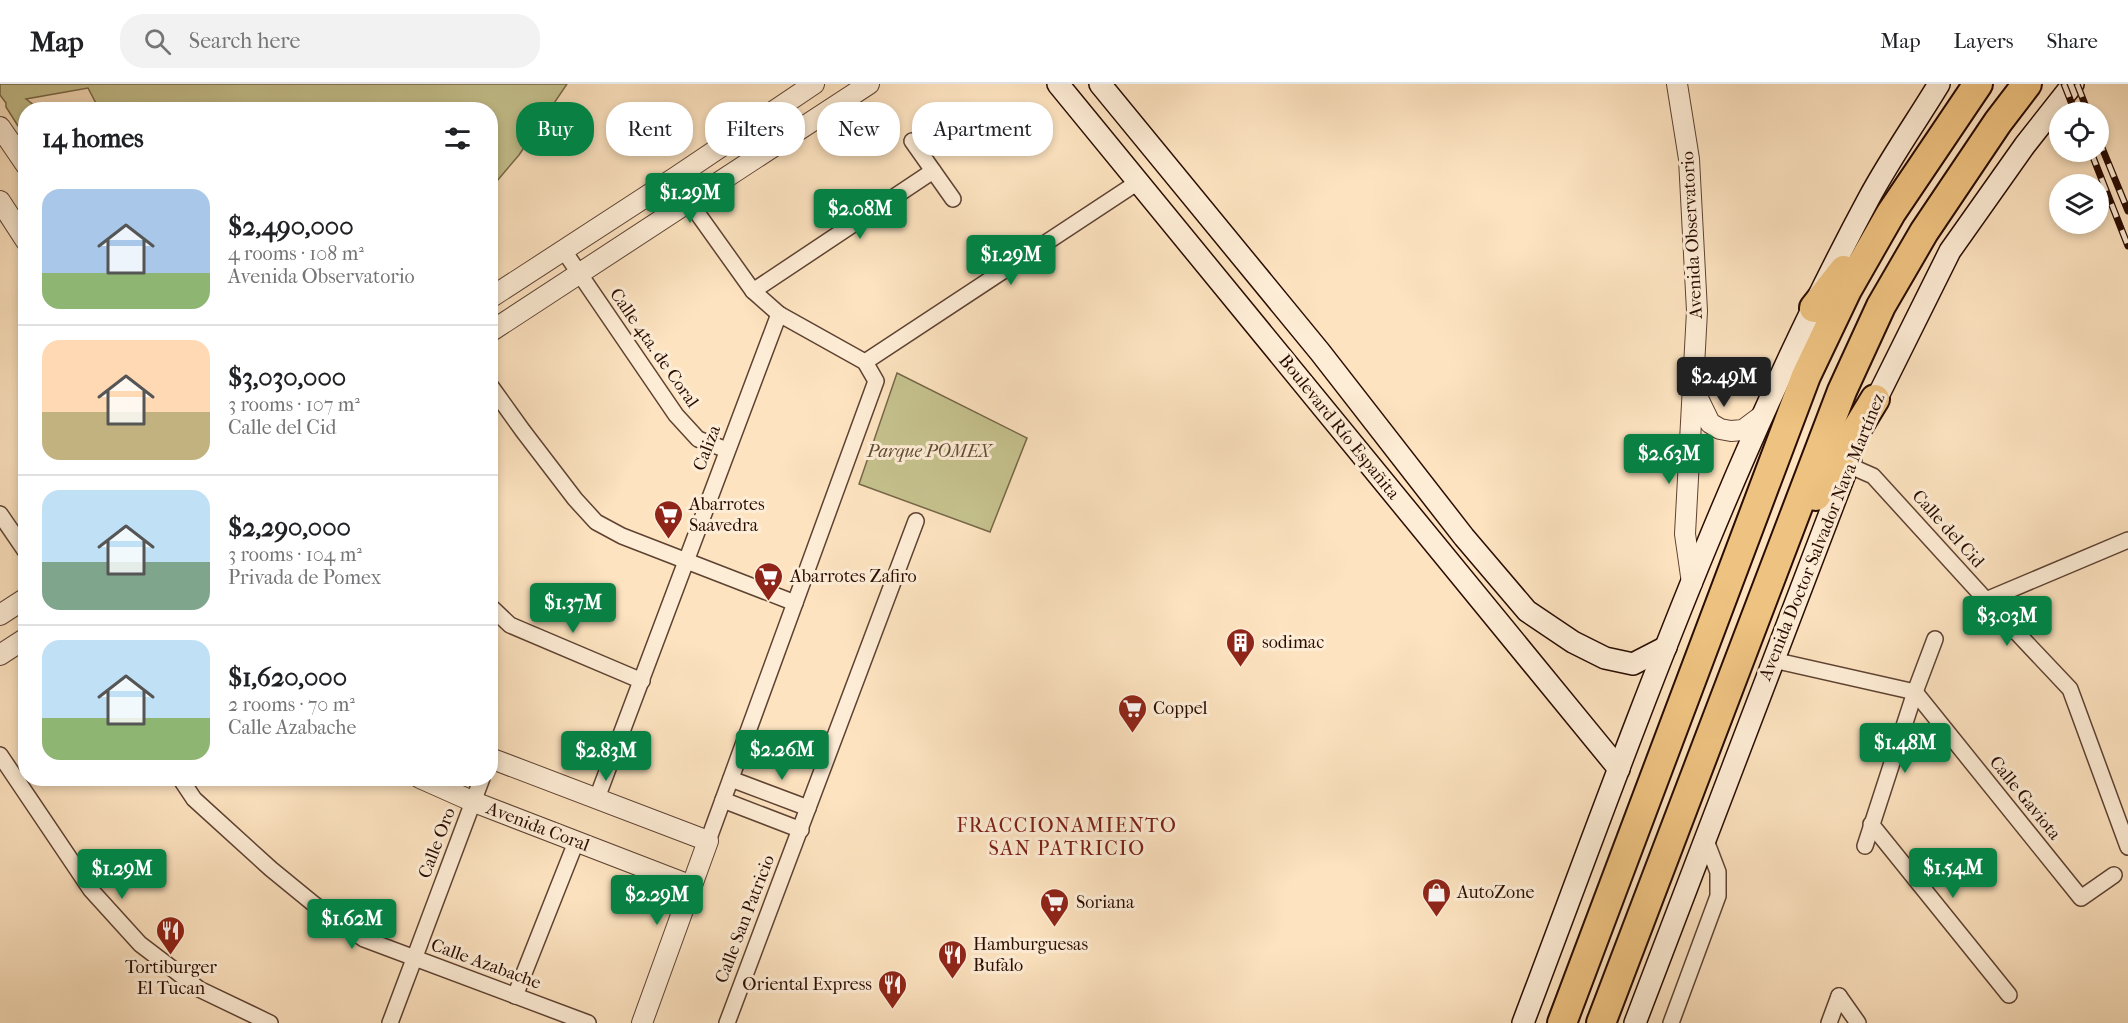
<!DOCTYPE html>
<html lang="en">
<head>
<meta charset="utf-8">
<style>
  :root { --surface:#fff; --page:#f2f2f2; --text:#202124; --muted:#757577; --line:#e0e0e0; --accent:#0b8043 }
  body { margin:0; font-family:"IM FELL French Canon",serif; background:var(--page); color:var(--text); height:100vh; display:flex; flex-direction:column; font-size:22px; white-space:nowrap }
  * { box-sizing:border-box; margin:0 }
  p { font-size:20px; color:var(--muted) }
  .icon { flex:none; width:33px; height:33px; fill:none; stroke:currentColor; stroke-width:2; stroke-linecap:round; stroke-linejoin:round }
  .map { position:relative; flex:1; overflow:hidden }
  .details { position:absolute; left:18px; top:18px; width:480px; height:684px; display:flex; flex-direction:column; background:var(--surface); border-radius:24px; box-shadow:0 3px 9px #0003 }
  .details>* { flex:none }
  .banner { position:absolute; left:516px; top:18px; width:570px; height:54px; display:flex; gap:12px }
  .buttons { position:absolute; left:2049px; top:18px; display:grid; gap:12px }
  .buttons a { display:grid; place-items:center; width:60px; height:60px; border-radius:50%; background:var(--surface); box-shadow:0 3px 9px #0003; font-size:30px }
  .price { position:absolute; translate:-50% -51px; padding:0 14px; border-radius:6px; background:var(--accent); color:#fff; font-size:20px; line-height:39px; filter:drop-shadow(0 2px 3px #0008) }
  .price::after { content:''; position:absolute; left:50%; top:36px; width:18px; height:14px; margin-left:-9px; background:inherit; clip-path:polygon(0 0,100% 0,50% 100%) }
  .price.on { background:#222; color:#fff }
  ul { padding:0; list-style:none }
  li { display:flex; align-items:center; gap:18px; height:150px; padding:0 24px }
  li+li { border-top:2px solid var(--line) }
  li span { display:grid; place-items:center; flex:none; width:168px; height:120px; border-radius:18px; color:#555 }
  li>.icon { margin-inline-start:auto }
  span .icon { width:72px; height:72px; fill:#fffc; stroke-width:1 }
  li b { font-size:26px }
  h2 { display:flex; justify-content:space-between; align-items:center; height:72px; padding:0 24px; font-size:26px }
  .chip { padding:0 21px; border-radius:24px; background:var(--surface); box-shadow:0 3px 9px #0003; font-size:21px; line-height:54px }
  .chip.on { background:var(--accent); color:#fff }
  header { display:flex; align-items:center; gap:36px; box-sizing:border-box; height:84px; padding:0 30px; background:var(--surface); border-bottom:2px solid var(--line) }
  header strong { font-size:28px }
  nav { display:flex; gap:33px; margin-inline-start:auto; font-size:21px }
  .search { width:420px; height:54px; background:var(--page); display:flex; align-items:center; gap:15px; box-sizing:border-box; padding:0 21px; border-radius:24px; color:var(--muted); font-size:22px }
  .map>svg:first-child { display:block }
  .green { fill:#c5c28e; stroke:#776748; stroke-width:1.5 }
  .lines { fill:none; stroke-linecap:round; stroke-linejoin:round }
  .minor-casing { stroke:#5e4232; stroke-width:18 }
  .tertiary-casing { stroke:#5e4232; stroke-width:22 }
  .secondary-casing { stroke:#290c02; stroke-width:24 }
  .motorway-casing { stroke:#290c02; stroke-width:32 }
  .minor { stroke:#feedd6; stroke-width:15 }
  .tertiary { stroke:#feedd6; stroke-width:20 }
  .secondary { stroke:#feedd6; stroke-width:21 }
  .motorway { stroke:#eec280; stroke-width:28 }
  .rail-casing { stroke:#290c02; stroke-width:7 }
  .rail { stroke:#feedd6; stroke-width:4.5; stroke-dasharray:14; stroke-linecap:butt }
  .labels { text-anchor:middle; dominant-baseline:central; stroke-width:6; stroke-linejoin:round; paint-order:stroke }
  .street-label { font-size:18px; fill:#290c02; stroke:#feedd6 }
  .park-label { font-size:18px; font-style:italic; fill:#604c33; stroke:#feedd6 }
  .poi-label { font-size:18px; fill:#290c02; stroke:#feedd6; text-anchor:start }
  .neighbourhood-label { font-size:20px; letter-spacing:1.5px; fill:#7a1f14; stroke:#feedd6 }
</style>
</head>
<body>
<header>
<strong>Map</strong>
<div class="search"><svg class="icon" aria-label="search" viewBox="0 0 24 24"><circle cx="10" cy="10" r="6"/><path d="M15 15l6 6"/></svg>Search here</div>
<nav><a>Map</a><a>Layers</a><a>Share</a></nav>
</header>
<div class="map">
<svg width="2128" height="939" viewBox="0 0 2128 939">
  <rect width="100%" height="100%" fill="#fde3c0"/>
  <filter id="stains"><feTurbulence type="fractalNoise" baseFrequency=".00333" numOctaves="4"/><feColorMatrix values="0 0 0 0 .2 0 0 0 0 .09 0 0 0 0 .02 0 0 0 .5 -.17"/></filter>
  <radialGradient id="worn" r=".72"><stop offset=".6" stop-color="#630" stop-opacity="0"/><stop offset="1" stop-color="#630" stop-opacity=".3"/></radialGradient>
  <g class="green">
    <path d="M0 0H567L519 71 491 104 490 26 99 25 88 4 26 15 39 25 26 26 25 53 6 23V19L0 11Z"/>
    <path d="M897 289 1027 354 990 448 859 400Z"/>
  </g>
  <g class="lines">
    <defs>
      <g id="minor">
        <path d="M912 57 953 115"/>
        <path d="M673 95 753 207 779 230 865 278 876 297 708 757"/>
        <path d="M564 167 676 331 698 355 727 366"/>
        <path d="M753 207 933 87"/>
        <path d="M865 278 1138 98"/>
        <path d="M490 301 523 347 575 415 596 438 622 452 795 519"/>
        <path d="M1848 381 1873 392 1986 516 2070 605 2128 763"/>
        <path d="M0 430 26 468"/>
        <path d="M1986 516 2128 456"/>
        <path d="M490 522 510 541 642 597"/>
        <path d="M1773 576 1915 608 2081 814 2114 791"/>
        <path d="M0 671 91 806 140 860 199 905 270 939"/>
        <path d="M180 694 194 715 271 785 315 821 364 855 588 939"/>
        <path d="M731 695 808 724"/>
        <path d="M597 714 779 230"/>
        <path d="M723 716 801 746"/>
        <path d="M1871 740 2009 911"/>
        <path d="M1865 762 1915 608 1935 555"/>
        <path d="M515 912 576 758"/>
        <path d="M1839 912 1858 939"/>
        <path d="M390 939 482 694"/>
        <path d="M727 939 916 437"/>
        <path d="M1671 939 1718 812V788L1705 754"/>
        <path d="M1829 939 1839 912"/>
      </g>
      <g id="tertiary">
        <path d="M1677 0 1689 75 1697 227 1685 450 1692 499"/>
        <path d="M0 43 26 81"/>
        <path d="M0 117 26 157"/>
        <path d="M490 214 673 95 814 0"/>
        <path d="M490 248 869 0"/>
        <path d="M1693 304 1710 339 1720 345 1731 347 1743 346 1763 331"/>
        <path d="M0 531 26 514"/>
        <path d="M0 571 26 554"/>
        <path d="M490 674 708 757 642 939"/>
        <path d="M420 694 474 718 692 802"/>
      </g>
      <g id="secondary">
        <path d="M1058 0 1619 685"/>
        <path d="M1100 0 1320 268 1464 453 1527 527 1573 558 1605 574 1633 580 1666 563"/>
        <path d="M1870 328 1950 167 2025 61 2073 0"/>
        <path d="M1523 939C1628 662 1728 376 1869 114 1890 75 1916 38 1939 0"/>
        <path d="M1635 939 1851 374"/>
      </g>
      <g id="motorway">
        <path d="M1814 224 1844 186"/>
        <path d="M1816 412 1875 315"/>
        <path d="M1562 939 1806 292 1847 206 1891 129 1978 0"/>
        <path d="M1601 939 1842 307 1881 222 1924 148 1998 38 2027 0"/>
      </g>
    </defs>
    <use href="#minor" class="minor-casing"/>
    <use href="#tertiary" class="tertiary-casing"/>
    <use href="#secondary" class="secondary-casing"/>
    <use href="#motorway" class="motorway-casing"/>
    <use href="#minor" class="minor"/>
    <use href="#tertiary" class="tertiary"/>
    <use href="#secondary" class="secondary"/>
    <use href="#motorway" class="motorway"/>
    <defs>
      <g id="rail">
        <path d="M2064 0 2075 28"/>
        <path d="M2077 0 2088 28"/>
        <path d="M2098 54 2128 127"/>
        <path d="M2091 68 2128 162"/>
      </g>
    </defs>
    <use href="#rail" class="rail-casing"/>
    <use href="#rail" class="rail"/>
  </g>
  <defs>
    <symbol id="supermarket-pin" viewBox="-11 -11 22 30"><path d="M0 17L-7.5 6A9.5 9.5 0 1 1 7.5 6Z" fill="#8f2418" stroke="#feedd6"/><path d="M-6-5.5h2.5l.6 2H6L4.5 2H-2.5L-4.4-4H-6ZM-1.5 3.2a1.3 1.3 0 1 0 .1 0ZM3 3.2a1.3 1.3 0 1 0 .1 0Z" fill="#fff"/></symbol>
    <symbol id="building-pin" viewBox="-11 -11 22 30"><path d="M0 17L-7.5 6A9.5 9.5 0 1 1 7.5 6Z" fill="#8f2418" stroke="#feedd6"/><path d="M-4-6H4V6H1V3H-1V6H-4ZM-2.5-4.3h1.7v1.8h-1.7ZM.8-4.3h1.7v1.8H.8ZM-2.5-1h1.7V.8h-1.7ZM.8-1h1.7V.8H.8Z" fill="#fff"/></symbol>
    <symbol id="shop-pin" viewBox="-11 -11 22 30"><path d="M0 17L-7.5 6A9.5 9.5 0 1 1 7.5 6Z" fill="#8f2418" stroke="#feedd6"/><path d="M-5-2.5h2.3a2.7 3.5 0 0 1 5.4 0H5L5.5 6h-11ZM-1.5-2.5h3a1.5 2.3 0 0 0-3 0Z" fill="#fff"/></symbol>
    <symbol id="restaurant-pin" viewBox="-11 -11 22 30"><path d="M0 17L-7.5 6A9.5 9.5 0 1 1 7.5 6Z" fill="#8f2418" stroke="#feedd6"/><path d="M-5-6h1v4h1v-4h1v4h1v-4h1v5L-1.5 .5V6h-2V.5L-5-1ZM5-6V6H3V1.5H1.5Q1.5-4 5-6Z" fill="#fff"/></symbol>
  </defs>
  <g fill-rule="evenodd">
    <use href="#supermarket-pin" x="652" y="414" width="33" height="45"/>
    <use href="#supermarket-pin" x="752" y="476" width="33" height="45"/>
    <use href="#building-pin" x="1224" y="542" width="33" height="45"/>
    <use href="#supermarket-pin" x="1116" y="608" width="33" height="45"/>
    <use href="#shop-pin" x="1420" y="792" width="33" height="45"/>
    <use href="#supermarket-pin" x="1038" y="802" width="33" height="45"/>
    <use href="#restaurant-pin" x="154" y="830" width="33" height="45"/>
    <use href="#restaurant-pin" x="936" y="854" width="33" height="45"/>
    <use href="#restaurant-pin" x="876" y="884" width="33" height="45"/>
  </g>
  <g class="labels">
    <g class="street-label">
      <text transform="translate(1692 151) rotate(-93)">Avenida Observatorio</text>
      <text transform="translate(654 264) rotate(55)">Calle 4ta. de Coral</text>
      <text transform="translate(1339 343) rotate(51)">Boulevard Río Españita</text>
      <text transform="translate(707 364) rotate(-69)">Caliza</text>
      <text transform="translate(1948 445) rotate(48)">Calle del Cid</text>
      <text transform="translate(1822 453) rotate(-68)">Avenida Doctor Salvador Nava Martínez</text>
      <text transform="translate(2025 714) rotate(51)">Calle Gaviota</text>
      <text transform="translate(538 743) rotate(21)">Avenida Coral</text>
      <text transform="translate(437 759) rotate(-69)">Calle Oro</text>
      <text transform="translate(745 835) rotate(-69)">Calle San Patricio</text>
      <text transform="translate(486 880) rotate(20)">Calle Azabache</text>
    </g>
    <g class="park-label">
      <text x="929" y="367">Parque POMEX</text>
    </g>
    <g class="poi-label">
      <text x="689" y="420">Abarrotes<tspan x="689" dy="21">Saavedra</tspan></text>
      <text x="790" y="492">Abarrotes Zafiro</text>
      <text x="1262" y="558">sodimac</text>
      <text x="1153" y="624">Coppel</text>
      <text x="1457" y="808">AutoZone</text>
      <text x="1076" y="818">Soriana</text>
      <text x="973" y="860">Hamburguesas<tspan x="973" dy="21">Bufalo</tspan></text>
      <text x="171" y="883" text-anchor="middle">Tortiburger<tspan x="171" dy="21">El Tucan</tspan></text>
      <text x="872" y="900" text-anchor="end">Oriental Express</text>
    </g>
    <g class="neighbourhood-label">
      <text x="1067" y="741">FRACCIONAMIENTO<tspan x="1067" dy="23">SAN PATRICIO</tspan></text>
    </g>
  </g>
  <rect width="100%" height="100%" filter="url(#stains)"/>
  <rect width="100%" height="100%" fill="url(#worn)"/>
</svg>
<div class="buttons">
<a><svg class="icon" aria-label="locate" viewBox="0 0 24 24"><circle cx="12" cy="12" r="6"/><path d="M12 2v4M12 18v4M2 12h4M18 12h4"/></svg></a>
<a><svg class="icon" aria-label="layers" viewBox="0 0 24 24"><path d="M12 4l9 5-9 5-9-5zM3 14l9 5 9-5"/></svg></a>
</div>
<b class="price" style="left:690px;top:140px">$1.29M</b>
<b class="price" style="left:860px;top:156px">$2.08M</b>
<b class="price" style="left:1011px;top:202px">$1.29M</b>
<b class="price on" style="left:1724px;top:324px">$2.49M</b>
<b class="price" style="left:1669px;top:401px">$2.63M</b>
<b class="price" style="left:573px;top:550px">$1.37M</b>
<b class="price" style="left:2007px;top:563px">$3.03M</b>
<b class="price" style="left:1905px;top:690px">$1.48M</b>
<b class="price" style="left:782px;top:697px">$2.26M</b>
<b class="price" style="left:606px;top:698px">$2.83M</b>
<b class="price" style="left:1953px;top:815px">$1.54M</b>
<b class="price" style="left:122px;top:816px">$1.29M</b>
<b class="price" style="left:657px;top:842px">$2.29M</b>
<b class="price" style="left:352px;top:866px">$1.62M</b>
<div class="banner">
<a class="chip on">Buy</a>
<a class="chip">Rent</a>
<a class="chip">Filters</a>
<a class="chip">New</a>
<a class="chip">Apartment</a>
</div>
<section class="details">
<h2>14 homes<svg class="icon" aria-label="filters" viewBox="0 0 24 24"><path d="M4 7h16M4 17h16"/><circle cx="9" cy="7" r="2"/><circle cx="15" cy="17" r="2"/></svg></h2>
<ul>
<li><span style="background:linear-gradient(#a9c7e8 70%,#8fb573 0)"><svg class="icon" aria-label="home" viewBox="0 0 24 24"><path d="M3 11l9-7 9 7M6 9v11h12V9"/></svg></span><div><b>$2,490,000</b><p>4 rooms · 108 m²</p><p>Avenida Observatorio</p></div></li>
<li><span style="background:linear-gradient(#ffd9b3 60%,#c2b280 0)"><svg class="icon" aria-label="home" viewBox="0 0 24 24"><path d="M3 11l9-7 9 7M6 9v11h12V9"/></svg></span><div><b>$3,030,000</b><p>3 rooms · 107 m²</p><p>Calle del Cid</p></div></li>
<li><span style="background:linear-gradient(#bfe0f5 60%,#7fa58c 0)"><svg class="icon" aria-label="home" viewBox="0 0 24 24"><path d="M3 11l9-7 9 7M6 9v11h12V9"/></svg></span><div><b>$2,290,000</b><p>3 rooms · 104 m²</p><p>Privada de Pomex</p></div></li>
<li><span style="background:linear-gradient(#bfe0f5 65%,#8fb573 0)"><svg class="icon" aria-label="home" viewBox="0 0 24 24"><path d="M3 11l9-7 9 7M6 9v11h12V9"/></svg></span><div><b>$1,620,000</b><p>2 rooms · 70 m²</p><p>Calle Azabache</p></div></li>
</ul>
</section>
</div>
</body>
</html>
